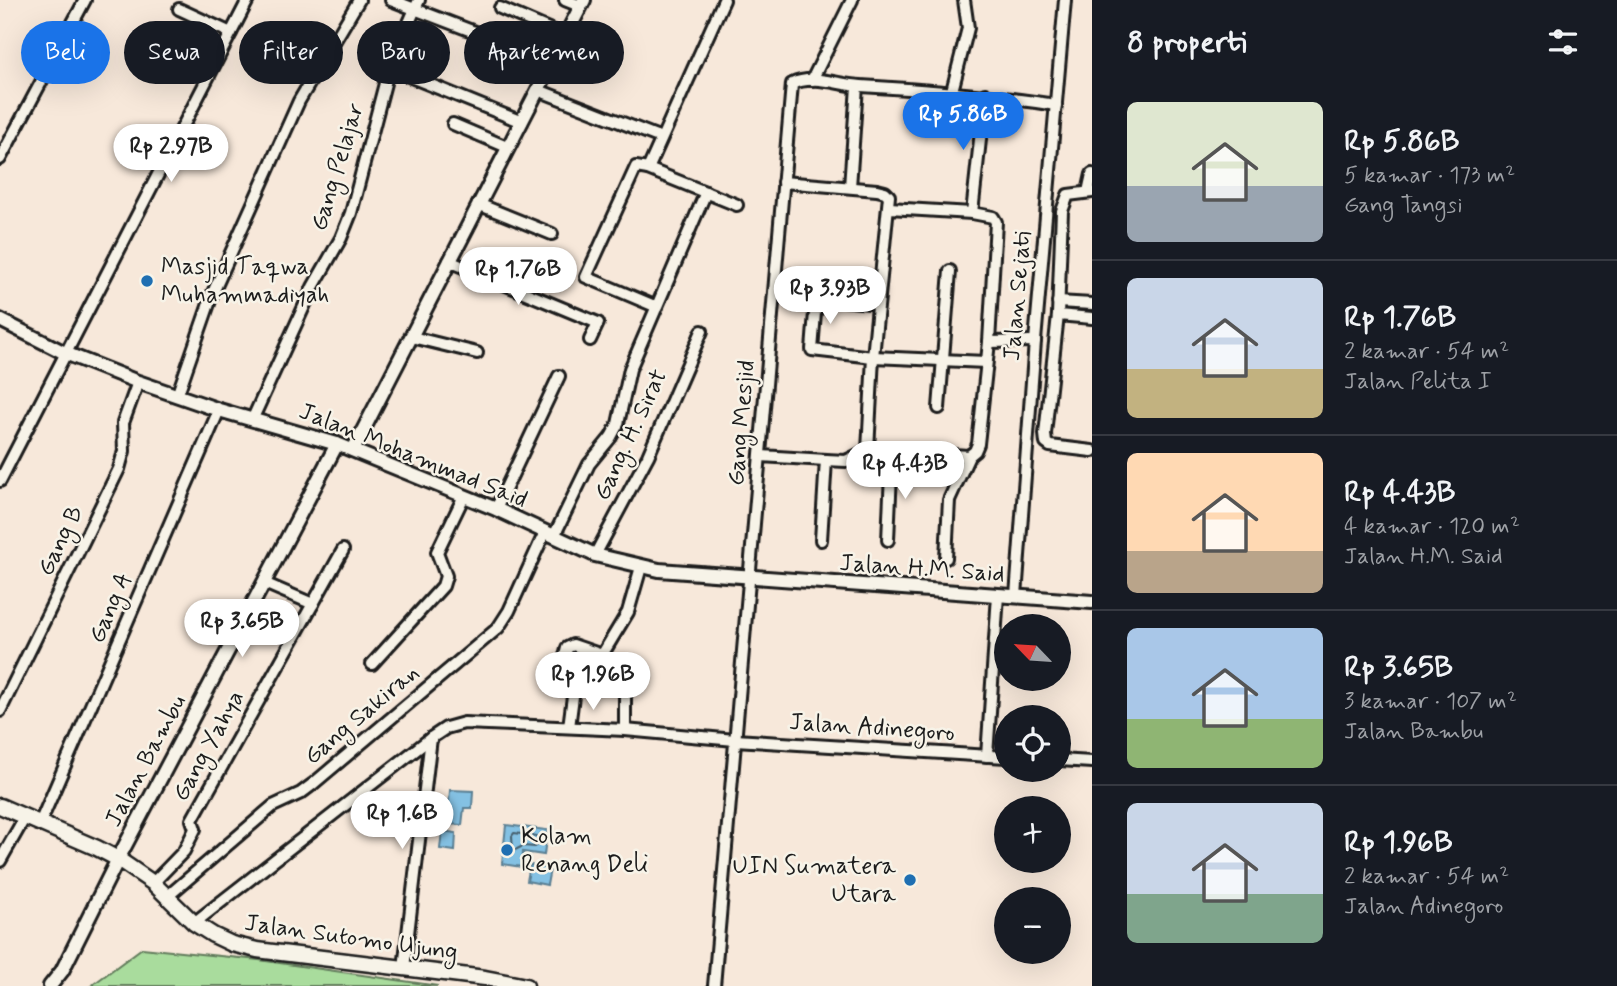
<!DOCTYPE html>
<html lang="id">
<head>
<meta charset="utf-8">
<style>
  :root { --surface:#171b24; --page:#242831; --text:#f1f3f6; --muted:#9ea1a6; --line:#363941; --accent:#1a73e8 }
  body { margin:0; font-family:Mynerve,sans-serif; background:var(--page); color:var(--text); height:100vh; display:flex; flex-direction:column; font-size:26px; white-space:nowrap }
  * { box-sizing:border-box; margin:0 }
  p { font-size:23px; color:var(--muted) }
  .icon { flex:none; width:38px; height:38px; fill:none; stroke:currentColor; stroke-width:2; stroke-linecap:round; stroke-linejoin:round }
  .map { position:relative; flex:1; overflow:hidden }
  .panel { display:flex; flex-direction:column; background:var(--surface); width:525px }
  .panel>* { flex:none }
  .hud { position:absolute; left:21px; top:21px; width:665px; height:63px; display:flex; gap:14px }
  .needle { width:46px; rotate:295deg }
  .buttons { position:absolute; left:994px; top:614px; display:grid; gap:14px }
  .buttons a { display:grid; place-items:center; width:77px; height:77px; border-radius:50%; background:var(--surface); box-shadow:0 7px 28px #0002; font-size:35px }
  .price { position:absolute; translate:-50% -60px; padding:0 16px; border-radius:24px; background:#fff; color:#222; font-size:23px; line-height:46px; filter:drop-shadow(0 2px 4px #0008) }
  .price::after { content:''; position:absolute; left:50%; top:42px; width:21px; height:16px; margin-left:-10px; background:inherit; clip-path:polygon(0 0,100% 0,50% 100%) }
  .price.active { background:var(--accent); color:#fff }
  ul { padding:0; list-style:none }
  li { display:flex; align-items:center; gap:21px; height:175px; padding:0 35px }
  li+li { border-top:2px solid var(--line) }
  li span { display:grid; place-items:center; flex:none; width:196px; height:140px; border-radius:10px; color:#555 }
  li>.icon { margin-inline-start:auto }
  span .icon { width:84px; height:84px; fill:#fffc; stroke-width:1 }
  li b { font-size:30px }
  h2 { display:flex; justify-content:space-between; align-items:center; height:84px; padding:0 35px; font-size:30px }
  .chip { padding:0 24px; border-radius:32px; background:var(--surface); box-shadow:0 7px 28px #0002; font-size:24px; line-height:63px }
  .chip.active { background:var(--accent); color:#fff }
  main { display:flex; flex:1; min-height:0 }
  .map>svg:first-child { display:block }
  .green { fill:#a9dc9d; stroke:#627c5c; stroke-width:2 }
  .water { fill:#84c1e3; stroke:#5a7f93; stroke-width:2 }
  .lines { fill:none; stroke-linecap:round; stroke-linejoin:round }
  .shore { stroke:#465e6c; stroke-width:2 }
  .minor-casing { stroke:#1c1c1c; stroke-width:16 }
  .tertiary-casing { stroke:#1c1c1c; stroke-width:18 }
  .secondary-casing { stroke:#1c1c1c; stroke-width:19 }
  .minor { stroke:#f7f3e8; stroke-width:10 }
  .tertiary { stroke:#f7f3e8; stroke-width:12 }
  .secondary { stroke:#f7f3e8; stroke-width:14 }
  .poi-dot { fill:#1f6fb2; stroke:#f7f3e8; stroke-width:2.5 }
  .labels { text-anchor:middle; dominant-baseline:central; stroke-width:5; stroke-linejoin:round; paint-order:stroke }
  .street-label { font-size:24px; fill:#1c1c1c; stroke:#f7f3e8 }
  .poi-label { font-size:24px; fill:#1c1c1c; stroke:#f7f3e8; text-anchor:start }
</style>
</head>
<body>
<main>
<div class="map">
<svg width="1092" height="986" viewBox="0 0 1092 986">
  <rect width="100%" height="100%" fill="#f7e8da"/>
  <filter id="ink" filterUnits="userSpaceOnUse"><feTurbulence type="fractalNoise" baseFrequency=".0143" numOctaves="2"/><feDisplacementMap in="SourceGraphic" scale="14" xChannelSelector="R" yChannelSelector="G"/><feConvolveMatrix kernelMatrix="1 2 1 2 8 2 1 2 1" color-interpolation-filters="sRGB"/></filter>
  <g filter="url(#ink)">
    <path class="green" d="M142 948 259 960 438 986H91Z"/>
    <g class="water">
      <path d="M450 790 473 791 472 808H464L462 825 447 824Z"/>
      <path d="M506 825 547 830 544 855 523 852 522 867 502 864Z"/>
      <path d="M442 831 456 833 455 851 440 849Z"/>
      <path d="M530 865 550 869 547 885 527 881Z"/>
    </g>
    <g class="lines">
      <path class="shore" d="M514 833 537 836 538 845 535 847 523 846 513 851 512 836Z"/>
      <defs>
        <g id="minor">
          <path d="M391 0 553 62"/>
          <path d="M565 0 580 6"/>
          <path d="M500 8 565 36"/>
          <path d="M179 9 231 33"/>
          <path d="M389 68 522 122"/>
          <path d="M812 80 852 0"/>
          <path d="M538 90 661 138"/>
          <path d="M952 91 968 28 964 0"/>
          <path d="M453 124 507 147"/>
          <path d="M0 159 85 0"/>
          <path d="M648 169 724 0"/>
          <path d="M783 182 877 190 885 192 889 196 873 357 868 450 969 456 975 451 978 444 989 342 996 222 993 217 972 213 889 208"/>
          <path d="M850 187 857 86"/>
          <path d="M1088 192 1092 174"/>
          <path d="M1092 192 1068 195 1062 211 1058 315 1045 434 1046 443 1050 446 1092 451"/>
          <path d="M478 204 552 234"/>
          <path d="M972 213 985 94"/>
          <path d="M449 261 598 323 590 340"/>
          <path d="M1058 302 1092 304"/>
          <path d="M878 304 818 297 816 300 812 350 873 357 986 362"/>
          <path d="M657 307 586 277 636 167 648 169 737 205"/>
          <path d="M1058 315 1092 318"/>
          <path d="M412 337 477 353"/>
          <path d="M989 342 1035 341"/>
          <path d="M177 396 212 295 299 101 359 0"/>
          <path d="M939 408 950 271"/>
          <path d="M253 418 313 287 341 238 351 213 389 68 419 0"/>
          <path d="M761 456 826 460 821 540"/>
          <path d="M826 460 846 461 868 450"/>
          <path d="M0 481 248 0"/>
          <path d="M496 509 559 376"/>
          <path d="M554 536 589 464 611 437 618 424 630 369 706 192"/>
          <path d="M888 540 891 473 904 453"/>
          <path d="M595 555 648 456 702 331"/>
          <path d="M946 558 949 500 969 456"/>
          <path d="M264 583 313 604"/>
          <path d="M1016 596 1035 341 1065 0"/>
          <path d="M372 664 443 586 446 576 437 552 464 496"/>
          <path d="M0 711 119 469 124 451 123 423 138 382"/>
          <path d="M569 727 576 673 574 665 565 656 567 648 573 645 602 655 628 612 641 567"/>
          <path d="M625 730V665"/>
          <path d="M987 756 998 595"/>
          <path d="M1059 760 1092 762"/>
          <path d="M40 823 219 410"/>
          <path d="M0 861 25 817"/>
          <path d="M153 883 184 851 195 829 192 820 343 550"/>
          <path d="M168 896 273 806 301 793 313 784 498 628 509 611 545 532"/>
          <path d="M194 923 431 738 446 728 464 723 625 730 735 740 1006 757"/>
          <path d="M404 968 431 738"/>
          <path d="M714 986 792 84C813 74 839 85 861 86 927 90 991 95 1056 105"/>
        </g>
        <g id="tertiary">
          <path d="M0 320 65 353 138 382 219 410 337 444 496 509 595 555 659 570 1092 602"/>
          <path d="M353 450 584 0"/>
          <path d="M50 986 62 971 118 859 337 444"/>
        </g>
        <path id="secondary" d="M0 806 97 848 118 859 153 883 194 923 213 935 232 944 257 950 485 978 526 986"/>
      </defs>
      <use href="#minor" class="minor-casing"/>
      <use href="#tertiary" class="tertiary-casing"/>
      <use href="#secondary" class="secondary-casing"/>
      <use href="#minor" class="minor"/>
      <use href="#tertiary" class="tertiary"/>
      <use href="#secondary" class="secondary"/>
    </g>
  </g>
  <g class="poi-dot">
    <circle cx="147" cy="281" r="7"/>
    <circle cx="507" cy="850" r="7"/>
    <circle cx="910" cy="880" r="7"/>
  </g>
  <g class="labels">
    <g class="street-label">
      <text transform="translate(338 167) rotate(-73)">Gang Pelajar</text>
      <text transform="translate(1018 296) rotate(-85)">Jalan Sejati</text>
      <text transform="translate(742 423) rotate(-85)">Gang Mesjid</text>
      <text transform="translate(631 435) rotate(-65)">Gang. H. Sirat</text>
      <text transform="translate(413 456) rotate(22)">Jalan Mohammad Said</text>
      <text transform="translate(61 541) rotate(-64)">Gang B</text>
      <text transform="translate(922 569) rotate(4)">Jalan H.M. Said</text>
      <text transform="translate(111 608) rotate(-66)">Gang A</text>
      <text transform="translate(362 715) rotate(-40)">Gang Sakiran</text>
      <text transform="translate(872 728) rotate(4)">Jalan Adinegoro</text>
      <text transform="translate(209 746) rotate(-61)">Gang Yahya</text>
      <text transform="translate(146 761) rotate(-62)">Jalan Bambu</text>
      <text transform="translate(351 938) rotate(8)">Jalan Sutomo Ujung</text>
    </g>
    <g class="poi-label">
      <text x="161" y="267">Masjid Taqwa<tspan x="161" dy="28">Muhammadiyah</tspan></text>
      <text x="521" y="836">Kolam<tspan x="521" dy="28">Renang Deli</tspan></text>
      <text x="896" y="866" text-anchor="end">UIN Sumatera<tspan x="896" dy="28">Utara</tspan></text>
    </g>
  </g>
</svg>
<div class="buttons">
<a><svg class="needle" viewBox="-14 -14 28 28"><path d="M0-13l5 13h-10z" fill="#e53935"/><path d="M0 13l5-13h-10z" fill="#9ea1a6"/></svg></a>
<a><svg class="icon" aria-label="locate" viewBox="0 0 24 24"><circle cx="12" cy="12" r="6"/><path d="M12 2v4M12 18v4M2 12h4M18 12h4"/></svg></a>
<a>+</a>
<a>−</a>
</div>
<b class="price active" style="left:963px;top:152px">Rp 5.86B</b>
<b class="price" style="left:171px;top:184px">Rp 2.97B</b>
<b class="price" style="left:518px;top:307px">Rp 1.76B</b>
<b class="price" style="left:830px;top:326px">Rp 3.93B</b>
<b class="price" style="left:905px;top:501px">Rp 4.43B</b>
<b class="price" style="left:242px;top:659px">Rp 3.65B</b>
<b class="price" style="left:593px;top:712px">Rp 1.96B</b>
<b class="price" style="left:402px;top:851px">Rp 1.6B</b>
<div class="hud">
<a class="chip active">Beli</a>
<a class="chip">Sewa</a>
<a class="chip">Filter</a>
<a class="chip">Baru</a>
<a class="chip">Apartemen</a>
</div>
</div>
<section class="panel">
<h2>8 properti<svg class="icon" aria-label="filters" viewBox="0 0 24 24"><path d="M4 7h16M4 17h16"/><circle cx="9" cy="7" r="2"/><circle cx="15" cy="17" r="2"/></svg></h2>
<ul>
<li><span style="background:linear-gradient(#dfe7d0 60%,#9aa5b1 0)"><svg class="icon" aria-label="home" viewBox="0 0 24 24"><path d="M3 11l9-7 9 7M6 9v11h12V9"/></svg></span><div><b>Rp 5.86B</b><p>5 kamar · 173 m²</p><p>Gang Tangsi</p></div></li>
<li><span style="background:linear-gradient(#c9d6e8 65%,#c2b280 0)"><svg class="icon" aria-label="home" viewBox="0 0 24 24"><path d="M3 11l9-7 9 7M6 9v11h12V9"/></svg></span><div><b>Rp 1.76B</b><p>2 kamar · 54 m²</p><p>Jalan Pelita I</p></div></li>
<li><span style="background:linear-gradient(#ffd9b3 70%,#b9a48a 0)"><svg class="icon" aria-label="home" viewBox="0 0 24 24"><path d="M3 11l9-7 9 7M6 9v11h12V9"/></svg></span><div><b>Rp 4.43B</b><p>4 kamar · 120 m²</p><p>Jalan H.M. Said</p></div></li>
<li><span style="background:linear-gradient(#a9c7e8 65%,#8fb573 0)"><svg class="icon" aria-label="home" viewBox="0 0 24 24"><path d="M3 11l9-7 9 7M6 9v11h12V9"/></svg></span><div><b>Rp 3.65B</b><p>3 kamar · 107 m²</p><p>Jalan Bambu</p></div></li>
<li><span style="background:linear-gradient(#c9d6e8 65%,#7fa58c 0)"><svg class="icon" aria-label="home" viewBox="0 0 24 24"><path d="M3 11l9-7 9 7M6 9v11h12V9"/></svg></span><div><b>Rp 1.96B</b><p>2 kamar · 54 m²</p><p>Jalan Adinegoro</p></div></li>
</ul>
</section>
</main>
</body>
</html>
